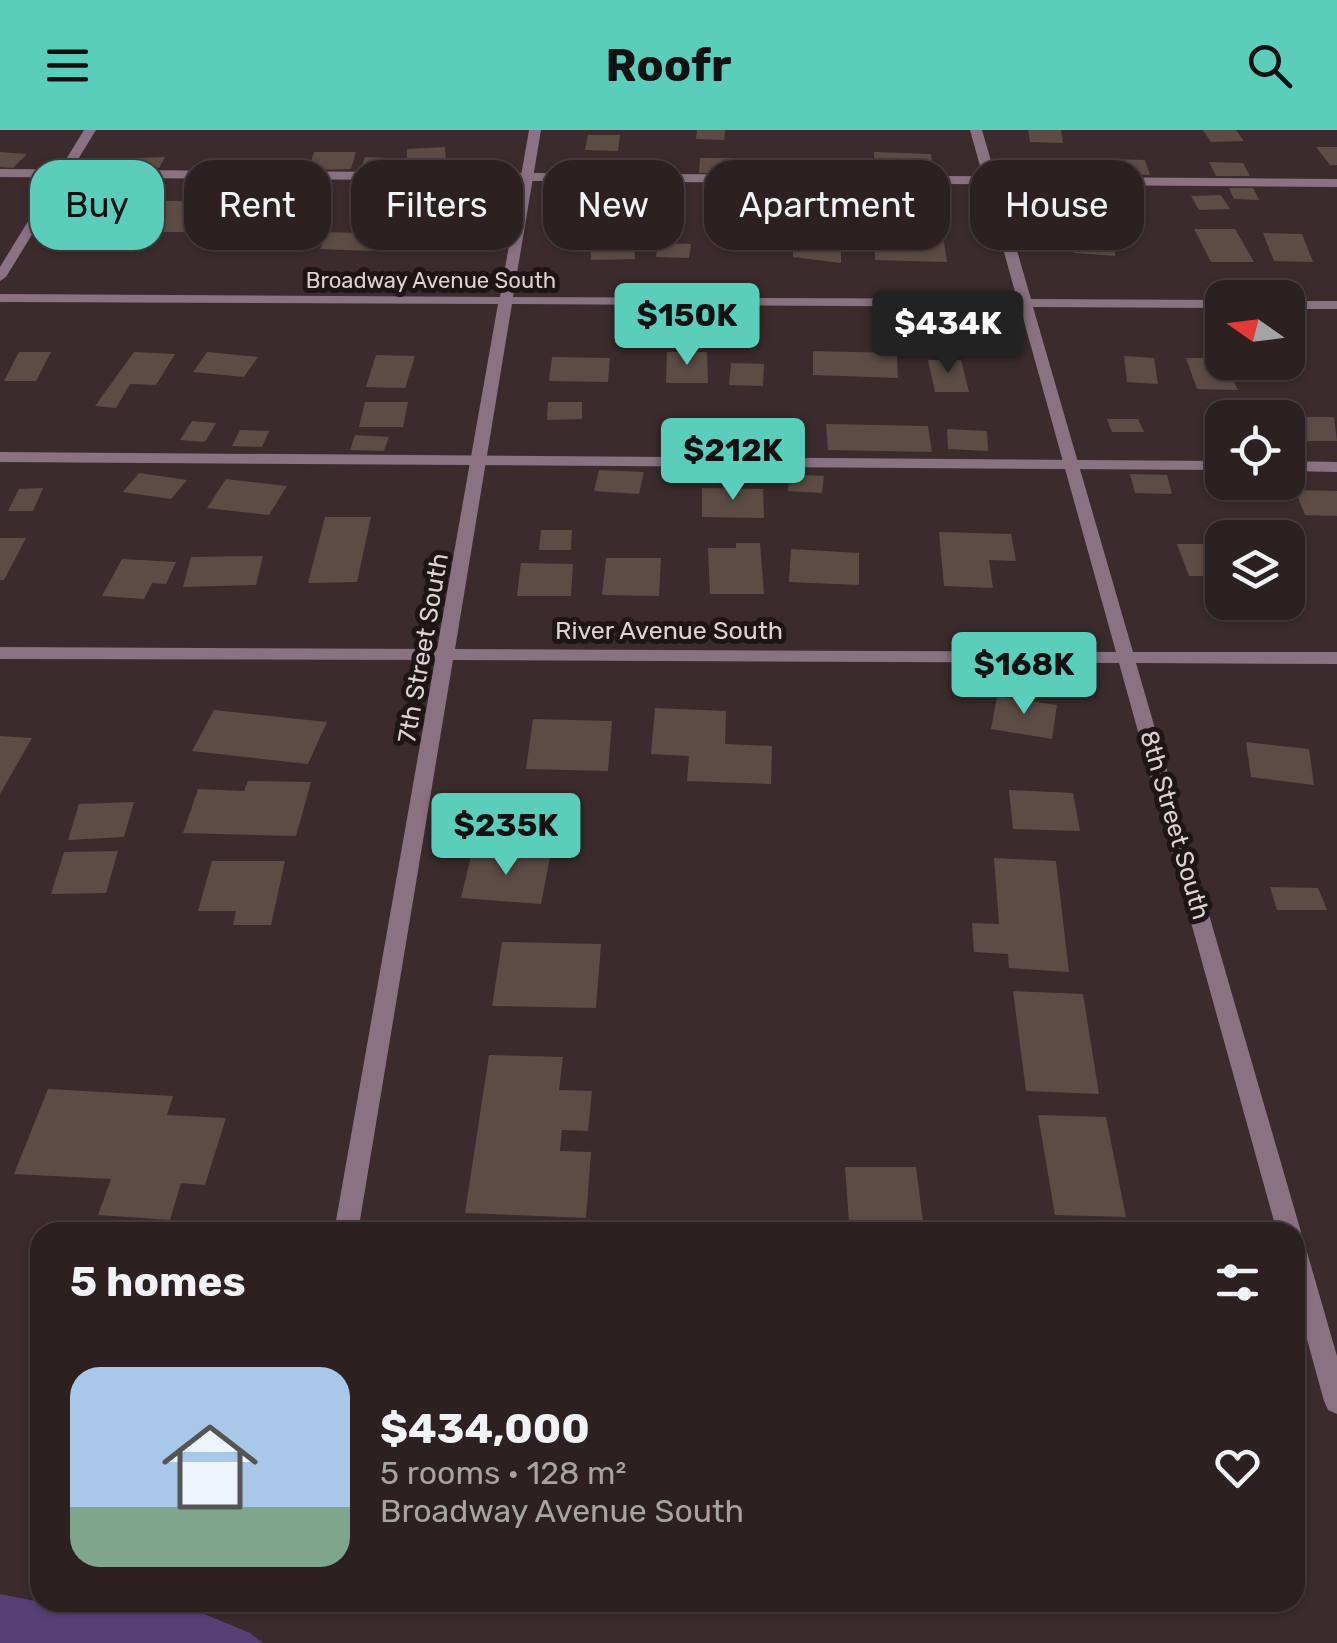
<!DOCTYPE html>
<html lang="en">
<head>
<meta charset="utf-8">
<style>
  :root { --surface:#2c2021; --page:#382d2e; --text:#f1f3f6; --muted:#a6a3a5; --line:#483e3f; --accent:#5bcebb }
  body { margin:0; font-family:Rubik,sans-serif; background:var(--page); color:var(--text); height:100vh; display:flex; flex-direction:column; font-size:38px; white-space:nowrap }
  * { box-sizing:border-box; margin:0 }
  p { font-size:32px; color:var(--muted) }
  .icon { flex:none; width:55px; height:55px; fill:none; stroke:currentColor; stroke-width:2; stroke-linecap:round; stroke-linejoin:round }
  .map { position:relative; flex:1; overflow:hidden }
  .panel { position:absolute; left:30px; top:1092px; width:1275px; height:390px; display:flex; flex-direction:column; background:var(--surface); border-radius:30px; box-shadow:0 2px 8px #0004,0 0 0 2px var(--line) }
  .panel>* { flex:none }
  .banner { position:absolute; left:30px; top:30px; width:1278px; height:90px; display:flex; gap:20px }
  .needle { width:65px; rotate:284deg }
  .tools { position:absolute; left:1205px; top:150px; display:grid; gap:20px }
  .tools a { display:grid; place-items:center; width:100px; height:100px; border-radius:20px; background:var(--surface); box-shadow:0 2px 8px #0004,0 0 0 2px var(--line); font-size:50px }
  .price { position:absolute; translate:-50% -85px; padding:0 22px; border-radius:10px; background:var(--accent); color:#111; font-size:32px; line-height:65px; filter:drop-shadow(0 2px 5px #0008) }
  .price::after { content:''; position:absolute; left:50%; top:60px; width:30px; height:22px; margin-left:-15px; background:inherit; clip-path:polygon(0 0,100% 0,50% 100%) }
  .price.selected { background:#222; color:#fff }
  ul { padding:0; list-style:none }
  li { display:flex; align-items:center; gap:30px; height:250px; padding:0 40px }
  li+li { border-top:2px solid var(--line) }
  li span { display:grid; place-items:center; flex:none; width:280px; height:200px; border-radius:30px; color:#555 }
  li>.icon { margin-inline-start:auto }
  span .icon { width:120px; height:120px; fill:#fffc; stroke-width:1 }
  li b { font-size:42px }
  h2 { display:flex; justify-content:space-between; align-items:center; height:120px; padding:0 40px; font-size:42px }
  .tag { padding:0 35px; border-radius:30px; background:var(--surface); box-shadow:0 2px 8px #0004,0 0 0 2px var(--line); font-size:35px; line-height:90px }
  .tag.selected { background:var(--accent); color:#111 }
  header { display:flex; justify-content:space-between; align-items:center; height:130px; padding:0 40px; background:var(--accent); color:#111; font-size:45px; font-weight:700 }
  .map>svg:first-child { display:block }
  .water { fill:#584075 }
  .building { fill:#5d4c45 }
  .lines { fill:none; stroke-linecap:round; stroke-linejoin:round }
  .lane { fill:#8b7283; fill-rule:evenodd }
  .street { fill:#8b7283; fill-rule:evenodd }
  .labels { text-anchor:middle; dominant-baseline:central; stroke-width:10; stroke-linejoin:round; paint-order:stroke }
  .far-street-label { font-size:22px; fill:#ded2d3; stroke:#1d1516 }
  .street-label { font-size:25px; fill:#ded2d3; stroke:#1d1516 }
</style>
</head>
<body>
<header><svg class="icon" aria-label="menu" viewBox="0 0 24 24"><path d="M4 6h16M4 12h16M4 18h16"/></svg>Roofr<svg class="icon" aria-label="search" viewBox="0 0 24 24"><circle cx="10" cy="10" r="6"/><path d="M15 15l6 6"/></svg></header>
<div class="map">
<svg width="1337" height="1513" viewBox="0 0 1337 1513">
  <rect width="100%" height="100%" fill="#3b2b2c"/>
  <path class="water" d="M0 1464 40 1472 180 1474 250 1503 263 1513H0Z"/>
  <g class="building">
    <path d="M697 0H725L724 10 696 9Z"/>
    <path d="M1028 0H1061L1063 13 1030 12Z"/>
    <path d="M1203 0H1236L1244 11 1211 12Z"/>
    <path d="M588 5H620L618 21 585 20Z"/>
    <path d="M445 17 446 32 407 34V19Z"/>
    <path d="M1316 17H1337V35H1330Z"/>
    <path d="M0 22 27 24 13 38 0 37Z"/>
    <path d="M314 22H356L351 39 308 40Z"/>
    <path d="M874 22 931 24 933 37 874 35Z"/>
    <path d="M165 27 159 38 127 39 132 28Z"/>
    <path d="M365 27 392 28 388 40H360Z"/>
    <path d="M700 28H735V43H699Z"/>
    <path d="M1037 28H1084L1090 41H1043Z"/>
    <path d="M1116 29 1145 30 1150 45 1120 44Z"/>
    <path d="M1209 32 1243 33 1250 46H1216Z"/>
    <path d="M436 53 464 54 459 67 432 66Z"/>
    <path d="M1052 57H1086L1090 68H1056Z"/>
    <path d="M1229 58H1253L1259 70 1234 69Z"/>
    <path d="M223 61H260L253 79H214Z"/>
    <path d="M896 64 926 66 925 81 895 79Z"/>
    <path d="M1221 65 1230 79 1199 80 1191 66Z"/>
    <path d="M163 71H195L190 81H200L190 102H147Z"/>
    <path d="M382 73 407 74 401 86 376 85Z"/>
    <path d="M595 73 638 74 636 95 591 94Z"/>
    <path d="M223 86 263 87 247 118 206 117Z"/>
    <path d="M87 89H123L110 119 72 120Z"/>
    <path d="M417 95H454L451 114H412Z"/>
    <path d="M1194 99H1235L1254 132H1211Z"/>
    <path d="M793 100 841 102V133L793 127Z"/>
    <path d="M328 102 381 104 373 121 320 119Z"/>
    <path d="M1263 103 1302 104 1313 132 1274 131Z"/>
    <path d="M613 105 614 113 634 112 635 129 591 130 590 106Z"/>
    <path d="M1073 105 1114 108 1115 126 1074 123Z"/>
    <path d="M874 110 944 112 947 132 875 130Z"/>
    <path d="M658 113 691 114 689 128 656 127Z"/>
    <path d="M813 221 897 223 898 248 813 245Z"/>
    <path d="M19 222H51L36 251H4Z"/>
    <path d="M134 222 175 224 156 255 130 254 116 278 95 276Z"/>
    <path d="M207 222 258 227 244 247 193 242Z"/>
    <path d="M667 222H707L708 253H666Z"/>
    <path d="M376 225 415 226 405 258 366 257Z"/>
    <path d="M1124 226 1154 228 1158 254 1127 252Z"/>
    <path d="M552 227 610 228 608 252 549 251Z"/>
    <path d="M1186 228H1222L1238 260 1197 259Z"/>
    <path d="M928 230H961L969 262H935Z"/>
    <path d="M731 233 764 234 763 256 729 255Z"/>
    <path d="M365 272H408L403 297H359Z"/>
    <path d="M548 272H582V289L547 290Z"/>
    <path d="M1288 287H1334L1337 311H1288Z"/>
    <path d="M1107 289H1138L1144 302H1112Z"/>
    <path d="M192 291 216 293 205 312 180 310Z"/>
    <path d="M686 293 725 295 723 319 683 318Z"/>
    <path d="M826 294 928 296 932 322 828 320Z"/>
    <path d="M947 299 987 301 988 321 948 319Z"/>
    <path d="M240 300 269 301 262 317 232 316Z"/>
    <path d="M355 305 389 307 384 321 350 320Z"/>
    <path d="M599 340 644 342 639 364 594 361Z"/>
    <path d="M139 343 187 350 171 369 123 362Z"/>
    <path d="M789 344 824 346 822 363 788 361Z"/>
    <path d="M1130 344 1167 345 1172 364 1135 363Z"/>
    <path d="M226 349 287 356 269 385 207 378Z"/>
    <path d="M43 358 33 381H8L19 359Z"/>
    <path d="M702 358 763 359 764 388 702 387Z"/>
    <path d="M1295 360 1337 361V386L1305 385Z"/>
    <path d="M325 387H371L357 452 308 453Z"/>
    <path d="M541 400H572L571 420H539Z"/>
    <path d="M939 402 1011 404 1016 431 989 430 993 458 944 456Z"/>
    <path d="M0 408H26L4 450H0Z"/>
    <path d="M736 413H760L764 464H710L708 418H736Z"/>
    <path d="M1177 414H1222V446H1189Z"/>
    <path d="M791 419 859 423V455L789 452Z"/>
    <path d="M263 426 256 455 183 457 191 427Z"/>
    <path d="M606 428H661L659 466 602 465Z"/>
    <path d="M122 429 176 432 166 454 152 453 144 469 102 466Z"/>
    <path d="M521 433 573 434 571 466H517Z"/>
    <path d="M997 566 1057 575 1052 609 991 599Z"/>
    <path d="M655 578 726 581 725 614 772 616 771 654 687 651 689 626 651 624Z"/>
    <path d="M214 580 327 592 308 634 192 621Z"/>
    <path d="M533 589 612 591 608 641 526 639Z"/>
    <path d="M0 606 32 608 0 664Z"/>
    <path d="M1246 612 1309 619 1314 655 1251 647Z"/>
    <path d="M248 651 311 652 296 706 183 703 198 659 244 661Z"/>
    <path d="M1009 660 1073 663 1080 701 1013 699Z"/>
    <path d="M134 672 124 707 68 710 79 674Z"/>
    <path d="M504 672 557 673 552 715 498 714Z"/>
    <path d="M118 721 106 763 51 764 64 722Z"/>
    <path d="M472 722 550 727 541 774 461 768Z"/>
    <path d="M994 728 1056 731 1069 842 1009 838 1008 824 974 822 972 793 999 794Z"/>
    <path d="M212 731H285L271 795H233L236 781H198Z"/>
    <path d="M1270 757 1318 758 1327 780H1277Z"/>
    <path d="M502 812 601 814 596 878 492 876Z"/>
    <path d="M1013 861 1083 864 1099 964 1026 961Z"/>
    <path d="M489 925 563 927 559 960 592 961 588 1001 562 1000 560 1021 591 1022 586 1088 465 1083Z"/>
    <path d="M48 959 173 966 167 985 226 988 205 1055 181 1053 170 1090 98 1085 111 1049 14 1044Z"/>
    <path d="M1038 985 1106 987 1126 1087 1055 1085Z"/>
    <path d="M845 1037H916L923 1092H849Z"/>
  </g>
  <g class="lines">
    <g class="lane">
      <path d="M0 39 1337 49V57L0 47Z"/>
      <path d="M0 322 1222 331V340L0 332Z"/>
      <path d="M1288 331 1337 332V342L1288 341Z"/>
    </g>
    <g class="street">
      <path d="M84 0H96L6 147 0 151V137Z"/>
      <path d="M529 0H541L513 167 1017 169 970 0H982L1031 169 1222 170V178L1033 177 1133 522H1337V534L1136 533 1301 1102 1297 1110 1295 1111V1102H1277L1119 533 453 530 358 1102H334L435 530 0 529V517L437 519 498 174 0 172V164L500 167ZM512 174 1020 177 1116 522 455 519Z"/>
      <rect x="1288" y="171" width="49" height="8"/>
      <path d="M1295 1111 1304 1114 1307 1122 1337 1226V1284L1328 1280 1324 1271 1295 1166Z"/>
    </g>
  </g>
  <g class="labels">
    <g class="far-street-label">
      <text x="431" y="150">Broadway Avenue South</text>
    </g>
    <g class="street-label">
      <text x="669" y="500">River Avenue South</text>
      <text transform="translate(423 518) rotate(-80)">7th Street South</text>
      <text transform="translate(1175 695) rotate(74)">8th Street South</text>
    </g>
  </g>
</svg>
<div class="tools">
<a><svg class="needle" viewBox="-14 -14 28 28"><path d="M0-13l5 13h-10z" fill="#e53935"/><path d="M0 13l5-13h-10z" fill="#a6a3a5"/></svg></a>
<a><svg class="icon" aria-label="locate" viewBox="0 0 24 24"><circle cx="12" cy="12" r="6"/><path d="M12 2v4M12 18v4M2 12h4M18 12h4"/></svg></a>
<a><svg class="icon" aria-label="layers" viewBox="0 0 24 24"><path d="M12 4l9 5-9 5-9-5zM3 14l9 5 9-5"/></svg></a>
</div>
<b class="price" style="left:687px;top:238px">$150K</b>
<b class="price selected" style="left:948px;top:246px">$434K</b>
<b class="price" style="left:733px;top:373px">$212K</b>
<b class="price" style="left:1024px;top:587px">$168K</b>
<b class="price" style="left:506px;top:748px">$235K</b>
<div class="banner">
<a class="tag selected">Buy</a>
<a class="tag">Rent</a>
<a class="tag">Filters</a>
<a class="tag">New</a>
<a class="tag">Apartment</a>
<a class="tag">House</a>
</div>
<section class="panel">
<h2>5 homes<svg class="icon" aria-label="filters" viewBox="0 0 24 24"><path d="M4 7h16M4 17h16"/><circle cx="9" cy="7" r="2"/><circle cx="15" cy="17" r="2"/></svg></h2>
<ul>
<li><span style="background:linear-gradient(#a9c7e8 70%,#7fa58c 0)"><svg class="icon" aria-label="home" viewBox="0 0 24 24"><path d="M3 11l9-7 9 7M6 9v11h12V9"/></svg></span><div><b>$434,000</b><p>5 rooms · 128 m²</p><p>Broadway Avenue South</p></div><svg class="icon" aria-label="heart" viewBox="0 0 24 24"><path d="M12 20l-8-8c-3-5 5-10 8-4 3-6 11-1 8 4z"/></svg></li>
</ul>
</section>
</div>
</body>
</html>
